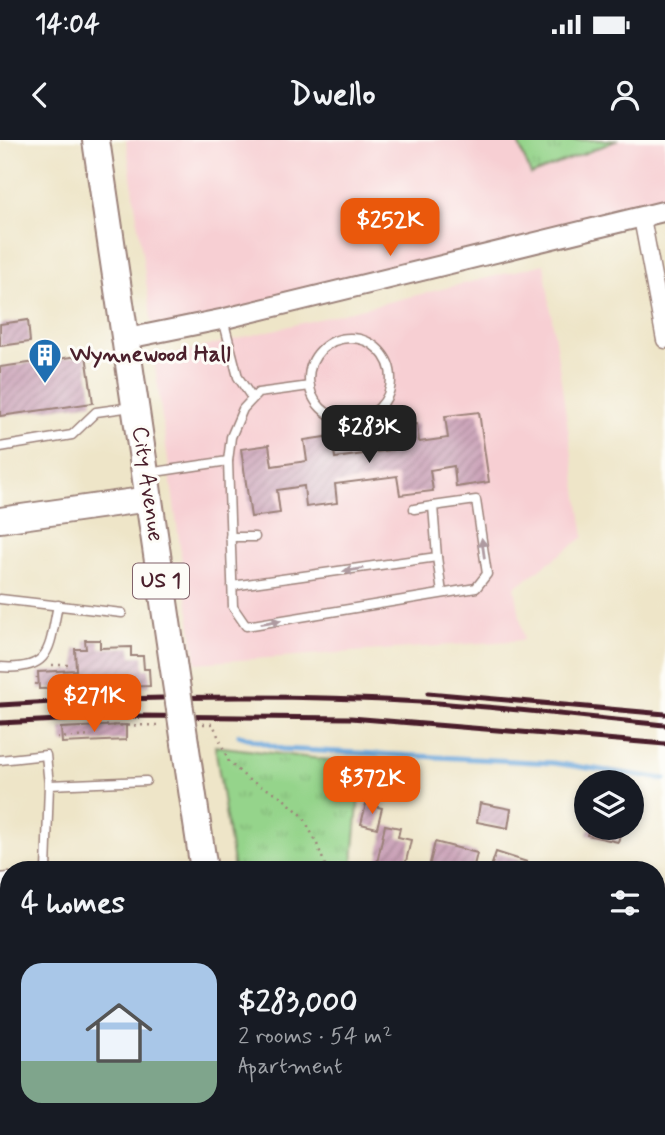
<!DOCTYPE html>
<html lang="en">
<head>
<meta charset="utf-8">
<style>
  :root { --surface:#171b24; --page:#242831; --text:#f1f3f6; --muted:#9ea1a6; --accent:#ea580c }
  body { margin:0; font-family:Mynerve,sans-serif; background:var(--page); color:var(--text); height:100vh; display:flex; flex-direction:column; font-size:26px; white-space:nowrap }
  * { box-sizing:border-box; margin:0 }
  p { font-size:23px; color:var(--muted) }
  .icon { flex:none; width:38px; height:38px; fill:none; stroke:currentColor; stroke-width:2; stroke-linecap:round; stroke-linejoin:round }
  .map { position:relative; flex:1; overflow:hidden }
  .details { position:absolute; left:0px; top:721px; width:665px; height:275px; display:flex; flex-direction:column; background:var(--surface); border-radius:28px 28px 0 0; box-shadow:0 4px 10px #0003 }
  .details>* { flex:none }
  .tools { position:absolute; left:574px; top:630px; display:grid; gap:14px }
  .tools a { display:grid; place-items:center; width:70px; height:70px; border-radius:50%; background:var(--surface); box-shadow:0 4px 10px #0003; font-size:35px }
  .price { position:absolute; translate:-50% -60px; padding:0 16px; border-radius:14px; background:var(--accent); color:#fff; font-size:23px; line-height:46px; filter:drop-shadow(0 2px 4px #0008) }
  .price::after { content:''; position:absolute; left:50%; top:42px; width:21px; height:16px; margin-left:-10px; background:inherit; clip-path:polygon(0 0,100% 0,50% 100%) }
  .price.active { background:#222; color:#fff }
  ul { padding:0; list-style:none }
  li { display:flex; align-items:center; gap:21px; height:175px; padding:0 21px }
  li span { display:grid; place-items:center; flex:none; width:196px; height:140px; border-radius:21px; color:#555 }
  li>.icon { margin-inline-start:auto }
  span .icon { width:84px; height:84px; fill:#fffc; stroke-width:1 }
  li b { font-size:30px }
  h2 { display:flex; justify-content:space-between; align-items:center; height:84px; padding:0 21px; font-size:30px }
  .status { display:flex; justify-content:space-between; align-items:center; height:49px; padding:0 35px; background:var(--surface); direction:ltr }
  .status svg { height:19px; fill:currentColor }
  header { display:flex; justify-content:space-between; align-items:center; height:91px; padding:0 21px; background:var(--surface); font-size:32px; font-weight:700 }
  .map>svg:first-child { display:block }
  .built { fill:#f7cfd3 }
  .park { fill:url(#park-tufts); stroke:#707a5b; stroke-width:2 }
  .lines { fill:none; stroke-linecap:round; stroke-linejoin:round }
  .stream { stroke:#6ba7dc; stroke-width:5 }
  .building { fill:url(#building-hatch) }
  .service-casing { stroke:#9c827a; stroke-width:11 }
  .minor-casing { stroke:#9c827a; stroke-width:19 }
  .tertiary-casing { stroke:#9c827a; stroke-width:23 }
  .primary-casing { stroke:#9c827a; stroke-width:28 }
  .trunk-casing { stroke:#9c827a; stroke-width:30 }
  .path { stroke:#9c827a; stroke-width:2.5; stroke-dasharray:2 5; stroke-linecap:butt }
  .service { stroke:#fff; stroke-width:8 }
  .minor { stroke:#fff; stroke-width:16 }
  .tertiary { stroke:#fff; stroke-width:19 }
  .primary { stroke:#fff; stroke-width:24 }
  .trunk { stroke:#fff; stroke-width:26 }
  .rail { stroke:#4a1f2b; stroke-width:5 }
  .trunk-bridge-casing { stroke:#9c827a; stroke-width:30; stroke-linecap:butt }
  .trunk-bridge { stroke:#fff; stroke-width:26 }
  .oneway { fill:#ae9aa0 }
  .labels { text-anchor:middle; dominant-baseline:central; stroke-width:6; stroke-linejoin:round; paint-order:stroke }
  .shield { fill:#fdfcf7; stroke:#806168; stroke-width:2 }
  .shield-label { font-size:21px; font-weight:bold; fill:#4a1f2b }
  .poi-label { font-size:23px; font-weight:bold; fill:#4a1f2b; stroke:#fdfcf7; text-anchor:start }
  .street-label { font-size:23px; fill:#4a1f2b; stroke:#fdfcf7 }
</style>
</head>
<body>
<div class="status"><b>14:04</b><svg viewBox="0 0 49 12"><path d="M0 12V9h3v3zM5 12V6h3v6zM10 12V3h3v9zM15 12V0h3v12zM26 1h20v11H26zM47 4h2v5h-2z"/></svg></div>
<header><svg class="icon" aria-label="back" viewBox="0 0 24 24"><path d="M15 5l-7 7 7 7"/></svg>Dwello<svg class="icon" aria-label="person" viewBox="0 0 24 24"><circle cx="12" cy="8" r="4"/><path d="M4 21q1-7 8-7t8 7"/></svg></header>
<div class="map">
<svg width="665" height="995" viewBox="0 0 665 995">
  <defs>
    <pattern id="park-tufts" width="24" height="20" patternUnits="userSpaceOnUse" patternTransform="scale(1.75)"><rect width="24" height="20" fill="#95d48b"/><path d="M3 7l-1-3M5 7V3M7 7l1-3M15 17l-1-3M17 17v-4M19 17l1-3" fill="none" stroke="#82b678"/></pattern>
    <pattern id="building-hatch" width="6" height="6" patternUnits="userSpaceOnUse" patternTransform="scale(1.75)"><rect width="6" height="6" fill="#c497b0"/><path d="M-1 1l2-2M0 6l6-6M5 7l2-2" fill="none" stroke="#a17b8f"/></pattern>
  </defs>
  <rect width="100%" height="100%" fill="#fdfcf7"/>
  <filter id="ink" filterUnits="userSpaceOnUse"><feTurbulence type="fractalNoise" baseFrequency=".0143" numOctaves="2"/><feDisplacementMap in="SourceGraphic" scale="14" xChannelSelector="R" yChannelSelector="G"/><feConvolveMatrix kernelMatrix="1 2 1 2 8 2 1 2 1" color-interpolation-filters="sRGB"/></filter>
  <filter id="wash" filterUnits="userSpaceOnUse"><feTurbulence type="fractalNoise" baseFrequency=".00686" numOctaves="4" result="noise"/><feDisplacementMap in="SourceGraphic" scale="28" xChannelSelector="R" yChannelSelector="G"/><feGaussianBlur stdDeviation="1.57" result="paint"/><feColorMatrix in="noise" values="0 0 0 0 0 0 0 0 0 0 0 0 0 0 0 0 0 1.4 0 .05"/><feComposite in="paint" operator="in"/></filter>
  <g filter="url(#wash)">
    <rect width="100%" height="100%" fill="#eee5c8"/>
    <g class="built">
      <path d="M126 0H665V71L153 191Z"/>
      <path d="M544 124 584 397 515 447 524 500 196 523 154 219Z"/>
    </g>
    <g class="park">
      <path d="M517 0H618L531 35Z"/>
      <path d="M215 606 362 624 352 730H234Z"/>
    </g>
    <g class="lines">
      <path class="stream" d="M239 595 282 609 553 623 665 639"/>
    </g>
    <g id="blocks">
      <g class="building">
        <path d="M28 180 30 202 0 206V184Z"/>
        <path d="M86 215 93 263 0 276V227Z"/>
        <path d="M479 272 489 342 456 347 454 326 430 330 433 351 400 355 397 336 335 344 337 363 306 367 304 346 277 350 280 373 251 377 241 309 269 305 272 326 307 321 304 300 332 296 335 318 392 310 389 287 417 284 419 302 448 298 445 276Z"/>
        <path d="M85 500H100V508L131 507V516H143L144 529H149L150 546 39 549 38 532 76 530 75 509H86Z"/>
        <path d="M126 585V600L62 603 61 588Z"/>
        <path d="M480 663 511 669 508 688 477 682Z"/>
        <path d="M366 664 382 668 377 688 361 684Z"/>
        <path d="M385 685 400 688 398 697 411 700 404 730 376 728Z"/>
        <path d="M589 688H622L618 702 587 695Z"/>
        <path d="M435 702 477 713 473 730H438L429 727Z"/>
        <path d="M496 712 527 722 525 730H490Z"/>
        <path d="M657 748 665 750V777L656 775Z"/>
        <path d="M0 936 3 939 2 947 11 995H0Z"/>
        <path d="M96 987H193L194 995H97Z"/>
      </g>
    </g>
  </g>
  <g filter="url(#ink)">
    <use href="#blocks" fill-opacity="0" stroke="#9c827a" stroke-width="2"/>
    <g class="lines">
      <defs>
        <g id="service">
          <path d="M223 179 238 237 252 258"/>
          <circle cx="350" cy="239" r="41"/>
          <path d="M0 307 72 295 96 272 132 267"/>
          <path d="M148 333 228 321"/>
          <path d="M414 369 433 366"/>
          <path d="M230 397H255"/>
          <path d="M437 417 442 453"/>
          <path d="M232 446 437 417 433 366 476 360 487 434 476 448 246 486 233 467 228 321 231 297 243 269 258 253 310 246"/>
          <path d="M0 459 122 473"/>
          <path d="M0 527C52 531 49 508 58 465"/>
          <path d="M0 620 46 615 49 645 46 730"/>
          <path d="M49 645 146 641"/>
          <path d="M83 987 84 995"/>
        </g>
        <g id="minor">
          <path d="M642 78 665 200"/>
          <path d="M0 742 9 741"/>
        </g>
        <g id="tertiary">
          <path d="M125 199 223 179 665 71"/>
          <path d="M656 855 665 857"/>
        </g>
        <path id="primary" d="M0 380 149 359"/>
        <g id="trunk">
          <path d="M96 0 173 523"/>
          <path d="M185 603 204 730"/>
          <path d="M241 987 242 995"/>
        </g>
      </defs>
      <use href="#service" class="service-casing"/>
      <use href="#minor" class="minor-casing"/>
      <use href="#tertiary" class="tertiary-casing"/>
      <use href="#primary" class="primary-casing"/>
      <use href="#trunk" class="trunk-casing"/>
      <g class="path">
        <path d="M52 525H72"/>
        <path d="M36 545 37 537"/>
        <path d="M203 584H213L229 622 250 641 278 654 303 676 317 704 327 730"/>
        <path d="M92 586 162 585"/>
        <path d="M57 598 92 596"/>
      </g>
      <use href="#service" class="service"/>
      <use href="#minor" class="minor"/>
      <use href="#tertiary" class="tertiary"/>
      <use href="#primary" class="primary"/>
      <use href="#trunk" class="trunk"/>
      <g class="rail">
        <path d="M428 553 665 574"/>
        <path d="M0 565C140 556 281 554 421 562 502 567 584 577 665 585"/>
        <path d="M0 583 137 576 351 578 665 604"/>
      </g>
      <defs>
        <path id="trunk-bridge" d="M173 523 185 603"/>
      </defs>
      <use href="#trunk-bridge" class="trunk-bridge-casing"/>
      <use href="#trunk-bridge" class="trunk-bridge"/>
    </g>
    <defs><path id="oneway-solid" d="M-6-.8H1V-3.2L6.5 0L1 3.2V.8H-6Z" transform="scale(1.75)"/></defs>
    <g class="oneway">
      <use href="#oneway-solid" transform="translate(483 408) rotate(-98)"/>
      <use href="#oneway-solid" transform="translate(353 430) rotate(171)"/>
      <use href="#oneway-solid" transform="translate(271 482) rotate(-9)"/>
    </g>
  </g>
  <defs>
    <symbol id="building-pin" viewBox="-11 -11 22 30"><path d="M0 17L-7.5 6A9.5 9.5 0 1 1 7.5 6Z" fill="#1f6fb2" stroke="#fdfcf7"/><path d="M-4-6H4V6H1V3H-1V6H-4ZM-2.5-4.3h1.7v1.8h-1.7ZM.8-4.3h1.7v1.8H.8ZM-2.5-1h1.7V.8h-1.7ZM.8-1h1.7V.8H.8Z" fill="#fff"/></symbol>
  </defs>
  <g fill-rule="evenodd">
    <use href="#building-pin" x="26" y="196" width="38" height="52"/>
  </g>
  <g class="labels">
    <rect class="shield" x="133" y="423.5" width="56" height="35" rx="5"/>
    <g class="shield-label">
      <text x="161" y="441">US 1</text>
    </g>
    <g class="poi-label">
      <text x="70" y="215">Wynnewood Hall</text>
    </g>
    <g class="street-label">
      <text transform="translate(147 344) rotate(82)">City Avenue</text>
    </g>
  </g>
</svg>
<div class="tools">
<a><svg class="icon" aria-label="layers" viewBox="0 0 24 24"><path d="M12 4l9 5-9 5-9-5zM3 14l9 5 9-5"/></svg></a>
</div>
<b class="price" style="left:390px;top:118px">$252K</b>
<b class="price active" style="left:369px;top:325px">$283K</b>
<b class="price" style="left:94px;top:594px">$271K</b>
<b class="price" style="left:372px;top:676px">$372K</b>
<section class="details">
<h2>4 homes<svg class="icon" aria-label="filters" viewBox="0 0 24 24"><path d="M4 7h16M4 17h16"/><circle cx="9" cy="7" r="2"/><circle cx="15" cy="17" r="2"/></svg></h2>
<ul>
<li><span style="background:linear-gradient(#a9c7e8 70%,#7fa58c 0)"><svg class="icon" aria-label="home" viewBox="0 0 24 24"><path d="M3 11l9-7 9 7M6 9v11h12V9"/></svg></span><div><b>$283,000</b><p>2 rooms · 54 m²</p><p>Apartment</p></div></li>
</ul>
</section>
</div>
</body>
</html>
